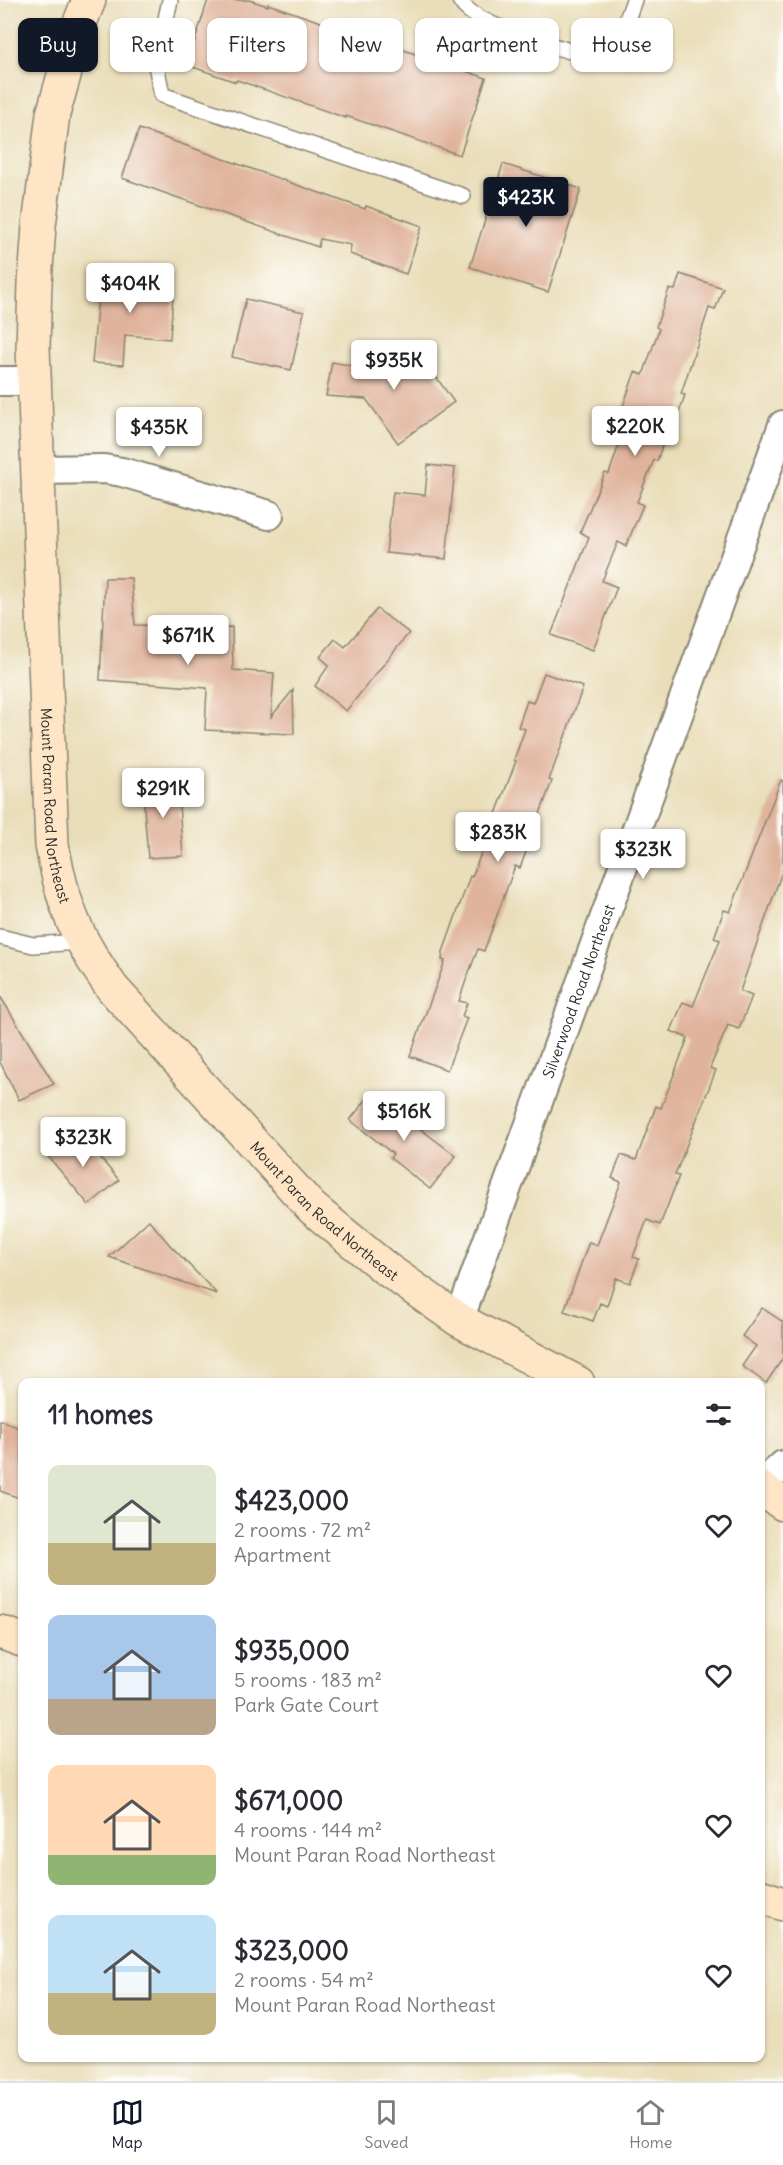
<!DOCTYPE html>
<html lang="en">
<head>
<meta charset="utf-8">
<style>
  :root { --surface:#fff; --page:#f7f7f7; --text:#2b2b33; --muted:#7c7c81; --line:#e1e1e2; --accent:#111827 }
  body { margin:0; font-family:Delius,sans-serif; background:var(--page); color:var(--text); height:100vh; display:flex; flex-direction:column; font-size:22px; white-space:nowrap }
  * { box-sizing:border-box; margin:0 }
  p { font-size:20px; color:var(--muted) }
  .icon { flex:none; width:33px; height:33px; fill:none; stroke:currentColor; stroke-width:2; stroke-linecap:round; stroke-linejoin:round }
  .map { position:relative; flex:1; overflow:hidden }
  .sheet { position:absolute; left:18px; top:1378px; width:747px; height:684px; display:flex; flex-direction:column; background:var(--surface); border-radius:12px; box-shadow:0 2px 4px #0004 }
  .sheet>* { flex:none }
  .hud { position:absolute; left:18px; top:18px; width:747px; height:54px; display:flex; gap:12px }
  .price { position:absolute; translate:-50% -51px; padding:0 14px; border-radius:6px; background:#fff; color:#222; font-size:20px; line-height:39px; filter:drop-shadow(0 2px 3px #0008) }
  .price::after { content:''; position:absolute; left:50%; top:36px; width:18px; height:14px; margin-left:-9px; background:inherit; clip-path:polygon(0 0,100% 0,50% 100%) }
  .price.current { background:var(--accent); color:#fff }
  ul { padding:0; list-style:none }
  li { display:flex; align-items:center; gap:18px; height:150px; padding:0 30px }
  li span { display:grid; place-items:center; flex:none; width:168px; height:120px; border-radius:12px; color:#555 }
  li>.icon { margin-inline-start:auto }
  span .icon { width:72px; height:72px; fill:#fffc; stroke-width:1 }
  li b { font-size:26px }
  h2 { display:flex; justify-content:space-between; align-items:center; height:72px; padding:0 30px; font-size:26px }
  .tag { padding:0 21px; border-radius:12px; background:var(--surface); box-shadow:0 2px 4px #0004; font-size:21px; line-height:54px }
  .tag.current { background:var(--accent); color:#fff }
  .dock { display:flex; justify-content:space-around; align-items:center; height:84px; border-top:2px solid var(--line); background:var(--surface); font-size:16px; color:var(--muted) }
  .dock a { display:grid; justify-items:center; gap:3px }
  .dock .current { color:var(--accent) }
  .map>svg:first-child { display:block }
  .building { fill:#e0b49c }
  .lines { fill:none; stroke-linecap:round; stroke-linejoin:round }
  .lane-casing { stroke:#8a8472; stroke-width:18 }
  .street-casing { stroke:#8a8472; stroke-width:32 }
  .secondary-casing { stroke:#8a8472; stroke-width:36 }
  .lane { stroke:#fff; stroke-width:15 }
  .street { stroke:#fff; stroke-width:28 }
  .secondary { stroke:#fee5c5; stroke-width:33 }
  .labels { text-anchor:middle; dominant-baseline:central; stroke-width:4.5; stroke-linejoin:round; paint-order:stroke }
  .street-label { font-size:15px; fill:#2b2b2b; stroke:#fdfcf7 }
</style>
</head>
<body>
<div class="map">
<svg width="783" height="2081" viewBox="0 0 783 2081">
  <rect width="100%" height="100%" fill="#fdfcf7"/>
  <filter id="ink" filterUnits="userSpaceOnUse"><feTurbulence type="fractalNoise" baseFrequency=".0167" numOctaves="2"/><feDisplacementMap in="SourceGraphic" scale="12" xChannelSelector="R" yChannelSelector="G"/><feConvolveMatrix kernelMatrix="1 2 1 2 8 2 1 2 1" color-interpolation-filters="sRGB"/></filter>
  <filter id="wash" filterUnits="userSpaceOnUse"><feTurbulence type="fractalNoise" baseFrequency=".008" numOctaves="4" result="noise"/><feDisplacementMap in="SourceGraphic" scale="24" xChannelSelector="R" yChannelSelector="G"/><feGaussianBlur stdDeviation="1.35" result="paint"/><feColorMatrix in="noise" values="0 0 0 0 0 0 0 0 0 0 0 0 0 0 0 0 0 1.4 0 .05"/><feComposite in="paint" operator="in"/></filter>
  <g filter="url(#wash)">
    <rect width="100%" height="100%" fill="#eadeba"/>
    <g id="blocks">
      <g class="building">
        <path d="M208 0H249L268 6V4L486 78 460 155 346 116V118L237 80 236 82 187 65Z"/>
        <path d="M139 129 365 209 366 206 422 226 406 274 350 254 351 245 320 239 318 247 122 178Z"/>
        <path d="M503 164 581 189 548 292 470 267Z"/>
        <path d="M680 274 723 288 715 310 709 308 681 394 685 395 671 436 666 434 657 461 654 460 637 502 643 505 626 546 618 542 602 581 617 587 593 650 551 635 589 537 580 532 605 473 609 474 630 412 622 409 635 372 643 375 659 329 656 327 669 289 675 290Z"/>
        <path d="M100 275 174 281 170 339 125 335 123 365 92 363Z"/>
        <path d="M246 299 304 312 291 370 232 357Z"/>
        <path d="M414 346 454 402 398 443 366 399 326 396 332 362 378 370Z"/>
        <path d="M428 465 455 468 446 559 386 553 393 492 425 495Z"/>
        <path d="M105 578H131L135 625 179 626 178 630 232 627 233 670 274 673 271 717 293 690 294 734 205 730 207 688 100 680Z"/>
        <path d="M377 609 409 633 346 711 315 686 329 665 320 657 335 639 345 647Z"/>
        <path d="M544 673 583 687 549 780 552 781 520 868 515 866 484 951 478 949 466 980 459 1001 467 1003 462 1016 467 1018 447 1070 410 1056 445 961 442 960 443 952 470 876 472 877 516 761 514 760 525 729 518 727 527 701 533 703Z"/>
        <path d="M177 779 183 856 148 858 142 782Z"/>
        <path d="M781 780 783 781V869L740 991 752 996 739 1029 728 1025 710 1068 716 1070 675 1175 679 1176 660 1225 647 1220 633 1257 639 1259 630 1283 616 1278 607 1306 600 1303 593 1321 564 1311 589 1242 597 1245 621 1182 612 1178 621 1155 636 1160 656 1106 661 1108 688 1038 671 1031 683 1002 693 1006 720 940 714 938 724 910 730 912Z"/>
        <path d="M0 996 54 1084 19 1100 0 1062Z"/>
        <path d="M369 1096 386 1110 389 1105 456 1156 430 1189 390 1158 393 1154 350 1120Z"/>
        <path d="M76 1130 119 1180 89 1205 47 1155Z"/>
        <path d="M149 1220 169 1244 217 1294 109 1257Z"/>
        <path d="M762 1308 783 1322V1358L766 1383 742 1366 756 1346 742 1336Z"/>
        <path d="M0 1420 22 1429V1499L0 1491Z"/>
      </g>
    </g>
  </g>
  <g filter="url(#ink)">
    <use href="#blocks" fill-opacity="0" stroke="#8a8472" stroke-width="1.5"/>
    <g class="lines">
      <defs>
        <g id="lane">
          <path d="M170 0 156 65 162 95 463 196"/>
          <path d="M460 0C472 28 574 51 605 61L617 47 634 0"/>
          <path d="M0 937 33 945 81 942"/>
        </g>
        <g id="street">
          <path d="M0 381H35"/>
          <path d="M38 470 104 469 122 472 269 515"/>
          <path id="s1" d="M459 1320 783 425"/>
          <path d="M760 1486 783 1465"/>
        </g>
        <g id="secondary">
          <path id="s2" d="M89 0 77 30 53 114 39 226 35 283 33 347 52 845C63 906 76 938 113 989L312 1208 385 1268 459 1320 578 1383"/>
          <path d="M760 1488 783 1504"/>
          <path d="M0 1632 22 1640"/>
          <path d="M760 1896 783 1904"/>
        </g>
      </defs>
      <use href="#lane" class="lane-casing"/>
      <use href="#street" class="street-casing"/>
      <use href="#secondary" class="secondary-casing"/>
      <use href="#lane" class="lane"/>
      <use href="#street" class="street"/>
      <use href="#secondary" class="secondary"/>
    </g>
  </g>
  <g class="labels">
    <g class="street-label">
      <text stroke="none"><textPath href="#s2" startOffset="813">Mount Paran Road Northeast</textPath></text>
      <text stroke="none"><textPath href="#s1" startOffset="350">Silverwood Road Northeast</textPath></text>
      <text stroke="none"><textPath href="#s2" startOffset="1317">Mount Paran Road Northeast</textPath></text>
    </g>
  </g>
</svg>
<b class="price current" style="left:526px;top:228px">$423K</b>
<b class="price" style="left:130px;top:314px">$404K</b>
<b class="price" style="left:394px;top:391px">$935K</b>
<b class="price" style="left:635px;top:457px">$220K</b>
<b class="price" style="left:159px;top:458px">$435K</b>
<b class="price" style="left:188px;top:666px">$671K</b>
<b class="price" style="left:163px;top:819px">$291K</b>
<b class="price" style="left:498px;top:863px">$283K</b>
<b class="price" style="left:643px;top:880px">$323K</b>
<b class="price" style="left:404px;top:1142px">$516K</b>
<b class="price" style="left:83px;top:1168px">$323K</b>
<div class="hud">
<a class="tag current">Buy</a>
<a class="tag">Rent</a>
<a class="tag">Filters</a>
<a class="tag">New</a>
<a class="tag">Apartment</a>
<a class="tag">House</a>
</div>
<section class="sheet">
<h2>11 homes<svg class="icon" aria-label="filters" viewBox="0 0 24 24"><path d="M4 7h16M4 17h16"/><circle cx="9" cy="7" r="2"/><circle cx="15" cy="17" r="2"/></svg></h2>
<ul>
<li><span style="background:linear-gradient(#dfe7d0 65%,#c2b280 0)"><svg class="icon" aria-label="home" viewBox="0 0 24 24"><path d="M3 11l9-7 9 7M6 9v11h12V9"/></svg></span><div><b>$423,000</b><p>2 rooms · 72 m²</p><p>Apartment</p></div><svg class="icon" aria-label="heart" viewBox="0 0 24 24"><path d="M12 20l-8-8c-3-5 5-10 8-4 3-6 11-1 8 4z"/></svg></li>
<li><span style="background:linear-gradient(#a9c7e8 70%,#b9a48a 0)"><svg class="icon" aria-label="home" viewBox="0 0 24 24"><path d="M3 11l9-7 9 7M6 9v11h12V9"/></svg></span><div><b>$935,000</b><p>5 rooms · 183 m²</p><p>Park Gate Court</p></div><svg class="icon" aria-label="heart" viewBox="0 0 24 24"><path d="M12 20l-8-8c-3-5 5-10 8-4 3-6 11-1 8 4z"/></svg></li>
<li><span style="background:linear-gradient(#ffd9b3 75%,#8fb573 0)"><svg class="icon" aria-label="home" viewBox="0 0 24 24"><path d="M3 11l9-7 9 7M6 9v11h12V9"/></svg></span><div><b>$671,000</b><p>4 rooms · 144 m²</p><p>Mount Paran Road Northeast</p></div><svg class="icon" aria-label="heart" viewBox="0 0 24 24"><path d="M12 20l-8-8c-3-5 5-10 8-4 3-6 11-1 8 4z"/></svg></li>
<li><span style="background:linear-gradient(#bfe0f5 65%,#c2b280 0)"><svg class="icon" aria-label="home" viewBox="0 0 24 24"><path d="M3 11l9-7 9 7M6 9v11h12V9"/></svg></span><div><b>$323,000</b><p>2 rooms · 54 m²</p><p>Mount Paran Road Northeast</p></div><svg class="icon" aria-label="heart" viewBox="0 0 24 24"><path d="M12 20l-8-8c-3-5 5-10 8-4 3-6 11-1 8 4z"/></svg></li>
</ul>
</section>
</div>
<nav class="dock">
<a class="current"><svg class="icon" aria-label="map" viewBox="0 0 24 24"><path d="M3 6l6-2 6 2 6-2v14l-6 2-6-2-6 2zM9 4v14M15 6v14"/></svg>Map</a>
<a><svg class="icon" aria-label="saved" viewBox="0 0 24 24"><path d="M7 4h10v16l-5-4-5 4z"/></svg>Saved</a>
<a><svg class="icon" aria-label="home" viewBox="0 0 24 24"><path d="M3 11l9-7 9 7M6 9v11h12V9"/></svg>Home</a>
</nav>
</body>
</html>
